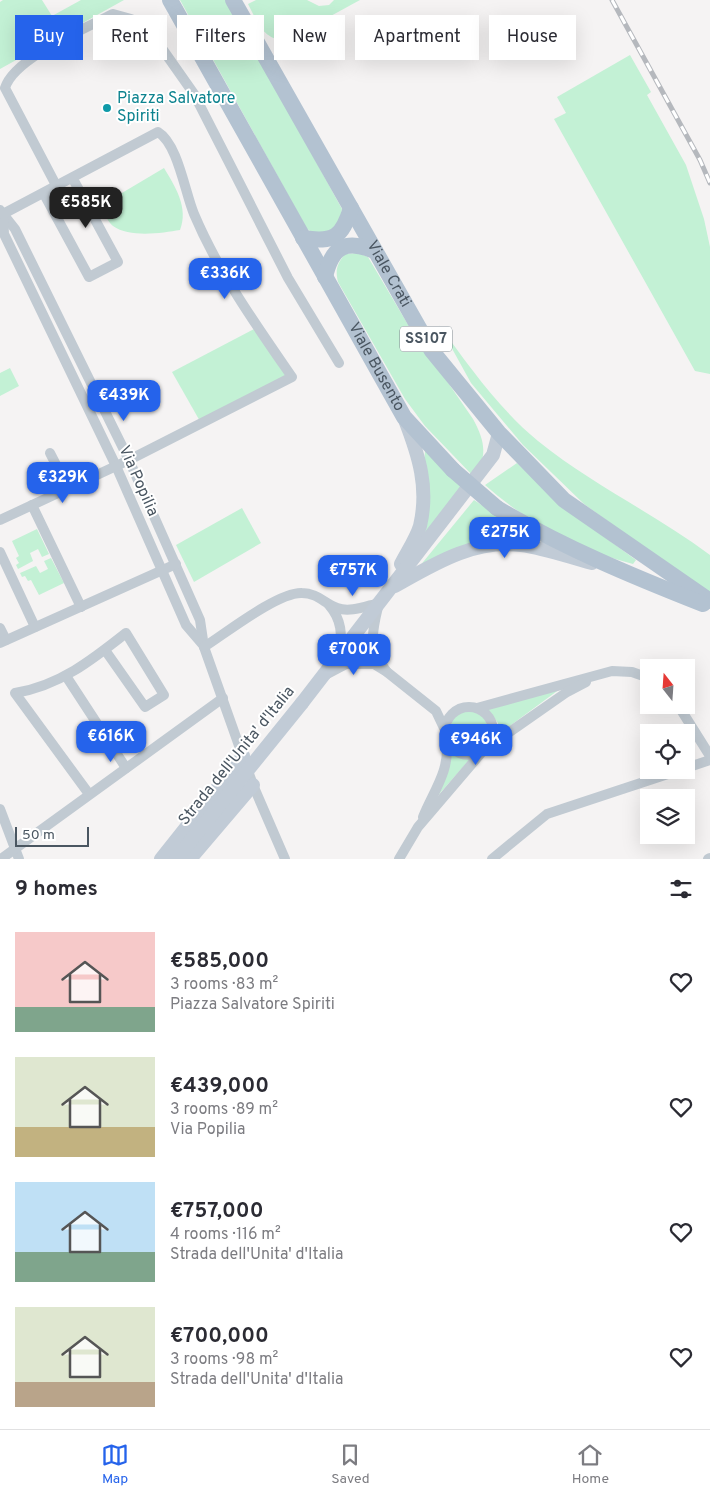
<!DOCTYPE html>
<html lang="en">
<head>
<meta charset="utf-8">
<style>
  :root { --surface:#fff; --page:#f7f7f7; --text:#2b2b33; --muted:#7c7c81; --line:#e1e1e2; --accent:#2563eb }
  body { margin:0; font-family:Overpass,sans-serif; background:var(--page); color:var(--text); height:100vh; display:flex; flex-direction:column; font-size:19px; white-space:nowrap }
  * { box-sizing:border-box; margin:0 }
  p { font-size:16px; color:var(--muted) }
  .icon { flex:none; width:28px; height:28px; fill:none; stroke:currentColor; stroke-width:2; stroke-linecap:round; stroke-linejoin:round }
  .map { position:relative; height:859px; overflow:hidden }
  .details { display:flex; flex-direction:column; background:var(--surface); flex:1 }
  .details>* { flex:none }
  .banner { position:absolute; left:15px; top:15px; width:680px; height:45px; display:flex; gap:10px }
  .needle { width:32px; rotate:343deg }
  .fabs { position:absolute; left:640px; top:659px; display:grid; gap:10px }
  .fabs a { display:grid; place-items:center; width:55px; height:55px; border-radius:0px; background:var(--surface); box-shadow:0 5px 20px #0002; font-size:25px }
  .scale { position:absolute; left:15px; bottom:12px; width:74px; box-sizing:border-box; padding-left:5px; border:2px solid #4a5661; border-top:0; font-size:14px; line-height:18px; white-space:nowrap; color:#4a5661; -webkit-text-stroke:4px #fff; paint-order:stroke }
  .price { position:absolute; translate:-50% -42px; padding:0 11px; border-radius:10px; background:var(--accent); color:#fff; font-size:16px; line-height:32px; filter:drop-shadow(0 1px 2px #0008) }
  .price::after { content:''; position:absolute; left:50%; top:30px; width:15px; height:11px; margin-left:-8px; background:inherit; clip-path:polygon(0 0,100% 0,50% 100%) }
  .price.active { background:#222; color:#fff }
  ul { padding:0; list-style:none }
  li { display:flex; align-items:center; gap:15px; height:125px; padding:0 15px }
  li span { display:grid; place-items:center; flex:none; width:140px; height:100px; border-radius:0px; color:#555 }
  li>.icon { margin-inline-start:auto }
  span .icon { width:60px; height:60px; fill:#fffc; stroke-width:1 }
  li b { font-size:21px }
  h2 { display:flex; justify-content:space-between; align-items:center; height:60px; padding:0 15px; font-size:21px }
  .pill { padding:0 18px; border-radius:0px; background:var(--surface); box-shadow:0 5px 20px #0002; font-size:18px; line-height:45px }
  .pill.active { background:var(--accent); color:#fff }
  .menu { display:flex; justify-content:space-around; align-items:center; height:70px; border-top:1px solid var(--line); background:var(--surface); font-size:14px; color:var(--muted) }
  .menu a { display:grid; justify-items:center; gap:2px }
  .menu .active { color:var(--accent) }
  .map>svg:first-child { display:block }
  .green { fill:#c3f1d5 }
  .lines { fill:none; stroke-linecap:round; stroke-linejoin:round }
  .street { stroke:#c1cad2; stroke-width:10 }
  .secondary { stroke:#c1cbd6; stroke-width:14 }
  .primary { stroke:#b3c2d1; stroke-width:16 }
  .rail-casing { stroke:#b5b8bd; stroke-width:5 }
  .rail { stroke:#fff; stroke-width:3; stroke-dasharray:9; stroke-linecap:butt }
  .secondary-bridge { stroke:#c1cbd6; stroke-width:14 }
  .primary-bridge { stroke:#b3c2d1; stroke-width:16 }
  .culture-dot { fill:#0f9aa8; stroke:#fff; stroke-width:2 }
  .labels { text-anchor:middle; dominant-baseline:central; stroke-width:4; stroke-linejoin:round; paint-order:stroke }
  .shield { fill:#fff; stroke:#808990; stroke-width:1 }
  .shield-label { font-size:15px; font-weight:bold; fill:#4a5661 }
  .culture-label { font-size:16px; fill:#0d838f; stroke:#fff; text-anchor:start }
  .street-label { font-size:16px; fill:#4a5661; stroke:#fff }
</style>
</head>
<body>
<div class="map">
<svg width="710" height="859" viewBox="0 0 710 859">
  <rect width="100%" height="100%" fill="#f5f3f3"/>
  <g class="green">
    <path d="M3 0H42L52 16 81 0H124L0 69V2Z"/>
    <path d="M180 0H227L342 209 339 228 315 234 307 229Z"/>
    <path d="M256 0H307L319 6 329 5 334 0H360L285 41C262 38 258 23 248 4Z"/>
    <path d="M630 55 651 92 647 95 686 165 704 219 710 247V374L695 371 554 119 566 113 557 97Z"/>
    <path d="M164 168C175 186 189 208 180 230 162 233 130 238 113 226 108 222 103 211 100 206Z"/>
    <path d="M358 253 368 257 407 323 473 419C485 441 488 456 474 477L425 426 405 399 338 282C335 270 337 264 345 254Z"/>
    <path d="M439 325C469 366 499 409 538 441 591 484 655 514 710 555V595L584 504 523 445 471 383Z"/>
    <path d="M258 327 292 377 201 423 172 372Z"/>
    <path d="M10 368 19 386 0 396V373Z"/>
    <path d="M425 451 463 489 418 545Z"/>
    <path d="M517 463 566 509 636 560 633 564C578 550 528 523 485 485Z"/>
    <path d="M474 500 533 539C483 535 462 546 419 567Z"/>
    <path d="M242 508 261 543 194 582 176 545Z"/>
    <path d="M37 529 49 554 42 557 38 549 30 553 33 561 18 569 16 565 19 563 16 558 19 556 12 541Z"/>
    <path d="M51 558 64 583 39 595 31 580 28 581 25 576 22 577 20 573 36 566 40 573 48 569 44 561Z"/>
    <path d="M564 686 499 734 498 723 486 707Z"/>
    <circle cx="469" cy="730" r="19"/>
    <path d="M452 753 470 759 434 800 448 772Z"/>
  </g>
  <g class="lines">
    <g class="street">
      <path d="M57 187 5 88C14 58 85 29 113 14L131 19 149 30 194 94 288 278 339 363"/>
      <path d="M44 194 89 277 118 262 73 179"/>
      <path d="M0 210 15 229 129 460 200 620 204 647 253 785 285 859"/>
      <path d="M3 214 4 234 116 466 186 625 204 646"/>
      <path d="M50 453 68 488"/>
      <path d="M32 505 81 607"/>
      <path d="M0 520 129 460 292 377C256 325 219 273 194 214 185 193 178 144 158 132L3 214"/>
      <path d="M0 552 35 627"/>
      <path d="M329 605C342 620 342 634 340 654"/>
      <path d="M0 628 6 640"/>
      <path d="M0 643 176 564"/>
      <path d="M204 647C226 633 278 592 302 593 317 593 324 603 337 608 350 613 366 606 379 603 372 632 367 647 387 672"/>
      <path d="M327 674 346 664H374L387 672 436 711 445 730"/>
      <path d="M66 676 126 768"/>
      <path d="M678 705 710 756"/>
      <circle cx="469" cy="731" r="24"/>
      <path d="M477 708 612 671 632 672 649 678"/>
      <path d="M488 747 567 692 586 682"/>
      <path d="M686 768 710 760"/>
      <path d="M89 794 15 693C59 686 92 660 126 633L164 695 145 707 105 650"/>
      <path d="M0 809 19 859"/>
      <path d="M423 817C433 792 451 769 446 742"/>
      <path d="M1 859 223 698"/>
      <path d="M399 859 418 827 482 752"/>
      <path d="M492 859 547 814 680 770"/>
      <path d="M708 859 710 858"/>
    </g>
    <g class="secondary">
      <path d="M401 564C407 552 416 539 420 526 429 488 419 456 405 420"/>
      <path d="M395 586C434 564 474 539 521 545 545 548 569 557 592 563"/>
      <path d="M302 703 493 455 499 433"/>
      <path d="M161 859 243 756"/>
      <path d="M190 859 253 785"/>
    </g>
    <g class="primary">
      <path id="s1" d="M170 0 404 417 453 470"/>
      <path id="s2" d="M233 0 432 351 499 433 564 500 710 601"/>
      <path d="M303 238C334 243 342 237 351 208"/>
      <path d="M325 277C332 246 346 239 375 251"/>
      <path d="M497 508C562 547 632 576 703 604"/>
    </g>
    <defs>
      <path id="rail" d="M612 0 700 160 710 183"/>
    </defs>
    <use href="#rail" class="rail-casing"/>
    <use href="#rail" class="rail"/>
    <path class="secondary-bridge" d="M176 859 302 703"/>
    <path class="primary-bridge" d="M453 470 497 508"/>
  </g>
  <circle class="culture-dot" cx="107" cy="108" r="5"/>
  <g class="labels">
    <rect class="shield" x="400" y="326.5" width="52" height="25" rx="4"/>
    <g class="shield-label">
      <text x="426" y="339">SS107</text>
    </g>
    <g class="culture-label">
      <text x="117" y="99">Piazza Salvatore<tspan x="117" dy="18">Spiriti</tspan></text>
    </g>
    <g class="street-label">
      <text stroke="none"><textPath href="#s2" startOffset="315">Viale Crati</textPath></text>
      <text stroke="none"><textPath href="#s1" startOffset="421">Viale Busento</textPath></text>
      <text transform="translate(138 481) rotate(66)">Via Popilia</text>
      <text transform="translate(237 756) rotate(-51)">Strada dell'Unita' d'Italia</text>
    </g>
  </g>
</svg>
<div class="fabs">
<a><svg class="needle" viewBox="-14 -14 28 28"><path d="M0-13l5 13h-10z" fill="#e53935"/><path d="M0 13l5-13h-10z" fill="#7c7c81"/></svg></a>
<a><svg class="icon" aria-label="locate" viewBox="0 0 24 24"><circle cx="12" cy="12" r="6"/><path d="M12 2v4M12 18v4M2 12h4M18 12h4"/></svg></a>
<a><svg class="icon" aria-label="layers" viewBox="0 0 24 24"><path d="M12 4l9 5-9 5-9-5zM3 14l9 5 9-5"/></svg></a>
</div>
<div class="scale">50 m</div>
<b class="price active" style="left:86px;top:229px">€585K</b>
<b class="price" style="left:225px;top:300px">€336K</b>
<b class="price" style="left:124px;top:422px">€439K</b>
<b class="price" style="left:63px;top:504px">€329K</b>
<b class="price" style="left:505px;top:559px">€275K</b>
<b class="price" style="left:353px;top:597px">€757K</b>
<b class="price" style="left:354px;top:676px">€700K</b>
<b class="price" style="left:111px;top:763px">€616K</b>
<b class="price" style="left:476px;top:766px">€946K</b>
<div class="banner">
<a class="pill active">Buy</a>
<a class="pill">Rent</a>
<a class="pill">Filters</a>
<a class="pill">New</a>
<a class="pill">Apartment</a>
<a class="pill">House</a>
</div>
</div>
<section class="details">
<h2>9 homes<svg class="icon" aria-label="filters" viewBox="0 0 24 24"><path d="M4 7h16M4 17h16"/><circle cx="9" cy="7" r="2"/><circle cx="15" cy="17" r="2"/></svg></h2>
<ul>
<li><span style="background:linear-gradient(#f6c9c9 75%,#7fa58c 0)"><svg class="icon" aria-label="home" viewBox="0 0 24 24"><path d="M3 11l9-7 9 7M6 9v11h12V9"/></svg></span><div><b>€585,000</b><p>3 rooms · 83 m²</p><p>Piazza Salvatore Spiriti</p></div><svg class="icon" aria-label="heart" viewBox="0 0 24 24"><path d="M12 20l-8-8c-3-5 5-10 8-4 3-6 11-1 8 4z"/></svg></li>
<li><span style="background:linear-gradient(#dfe7d0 70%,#c2b280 0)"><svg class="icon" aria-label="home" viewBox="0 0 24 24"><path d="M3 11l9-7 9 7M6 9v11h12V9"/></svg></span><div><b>€439,000</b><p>3 rooms · 89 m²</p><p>Via Popilia</p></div><svg class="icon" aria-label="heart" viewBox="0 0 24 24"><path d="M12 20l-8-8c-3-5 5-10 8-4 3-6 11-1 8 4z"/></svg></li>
<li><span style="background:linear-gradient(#bfe0f5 70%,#7fa58c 0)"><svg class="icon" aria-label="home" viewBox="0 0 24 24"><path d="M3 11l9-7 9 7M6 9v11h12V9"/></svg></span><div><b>€757,000</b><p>4 rooms · 116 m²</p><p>Strada dell'Unita' d'Italia</p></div><svg class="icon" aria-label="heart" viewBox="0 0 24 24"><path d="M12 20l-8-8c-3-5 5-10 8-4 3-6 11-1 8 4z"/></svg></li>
<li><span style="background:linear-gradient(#dfe7d0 75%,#b9a48a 0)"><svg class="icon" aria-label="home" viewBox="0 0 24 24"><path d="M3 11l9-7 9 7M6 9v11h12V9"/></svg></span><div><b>€700,000</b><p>3 rooms · 98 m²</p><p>Strada dell'Unita' d'Italia</p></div><svg class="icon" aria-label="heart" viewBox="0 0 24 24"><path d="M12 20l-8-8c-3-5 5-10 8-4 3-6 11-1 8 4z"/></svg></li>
</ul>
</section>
<nav class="menu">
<a class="active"><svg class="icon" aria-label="map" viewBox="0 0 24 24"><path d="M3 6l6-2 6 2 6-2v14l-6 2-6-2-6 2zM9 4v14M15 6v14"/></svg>Map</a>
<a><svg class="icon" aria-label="saved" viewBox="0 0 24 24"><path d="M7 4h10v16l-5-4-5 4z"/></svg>Saved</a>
<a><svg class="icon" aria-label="home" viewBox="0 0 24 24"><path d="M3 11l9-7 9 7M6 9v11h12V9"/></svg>Home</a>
</nav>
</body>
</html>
